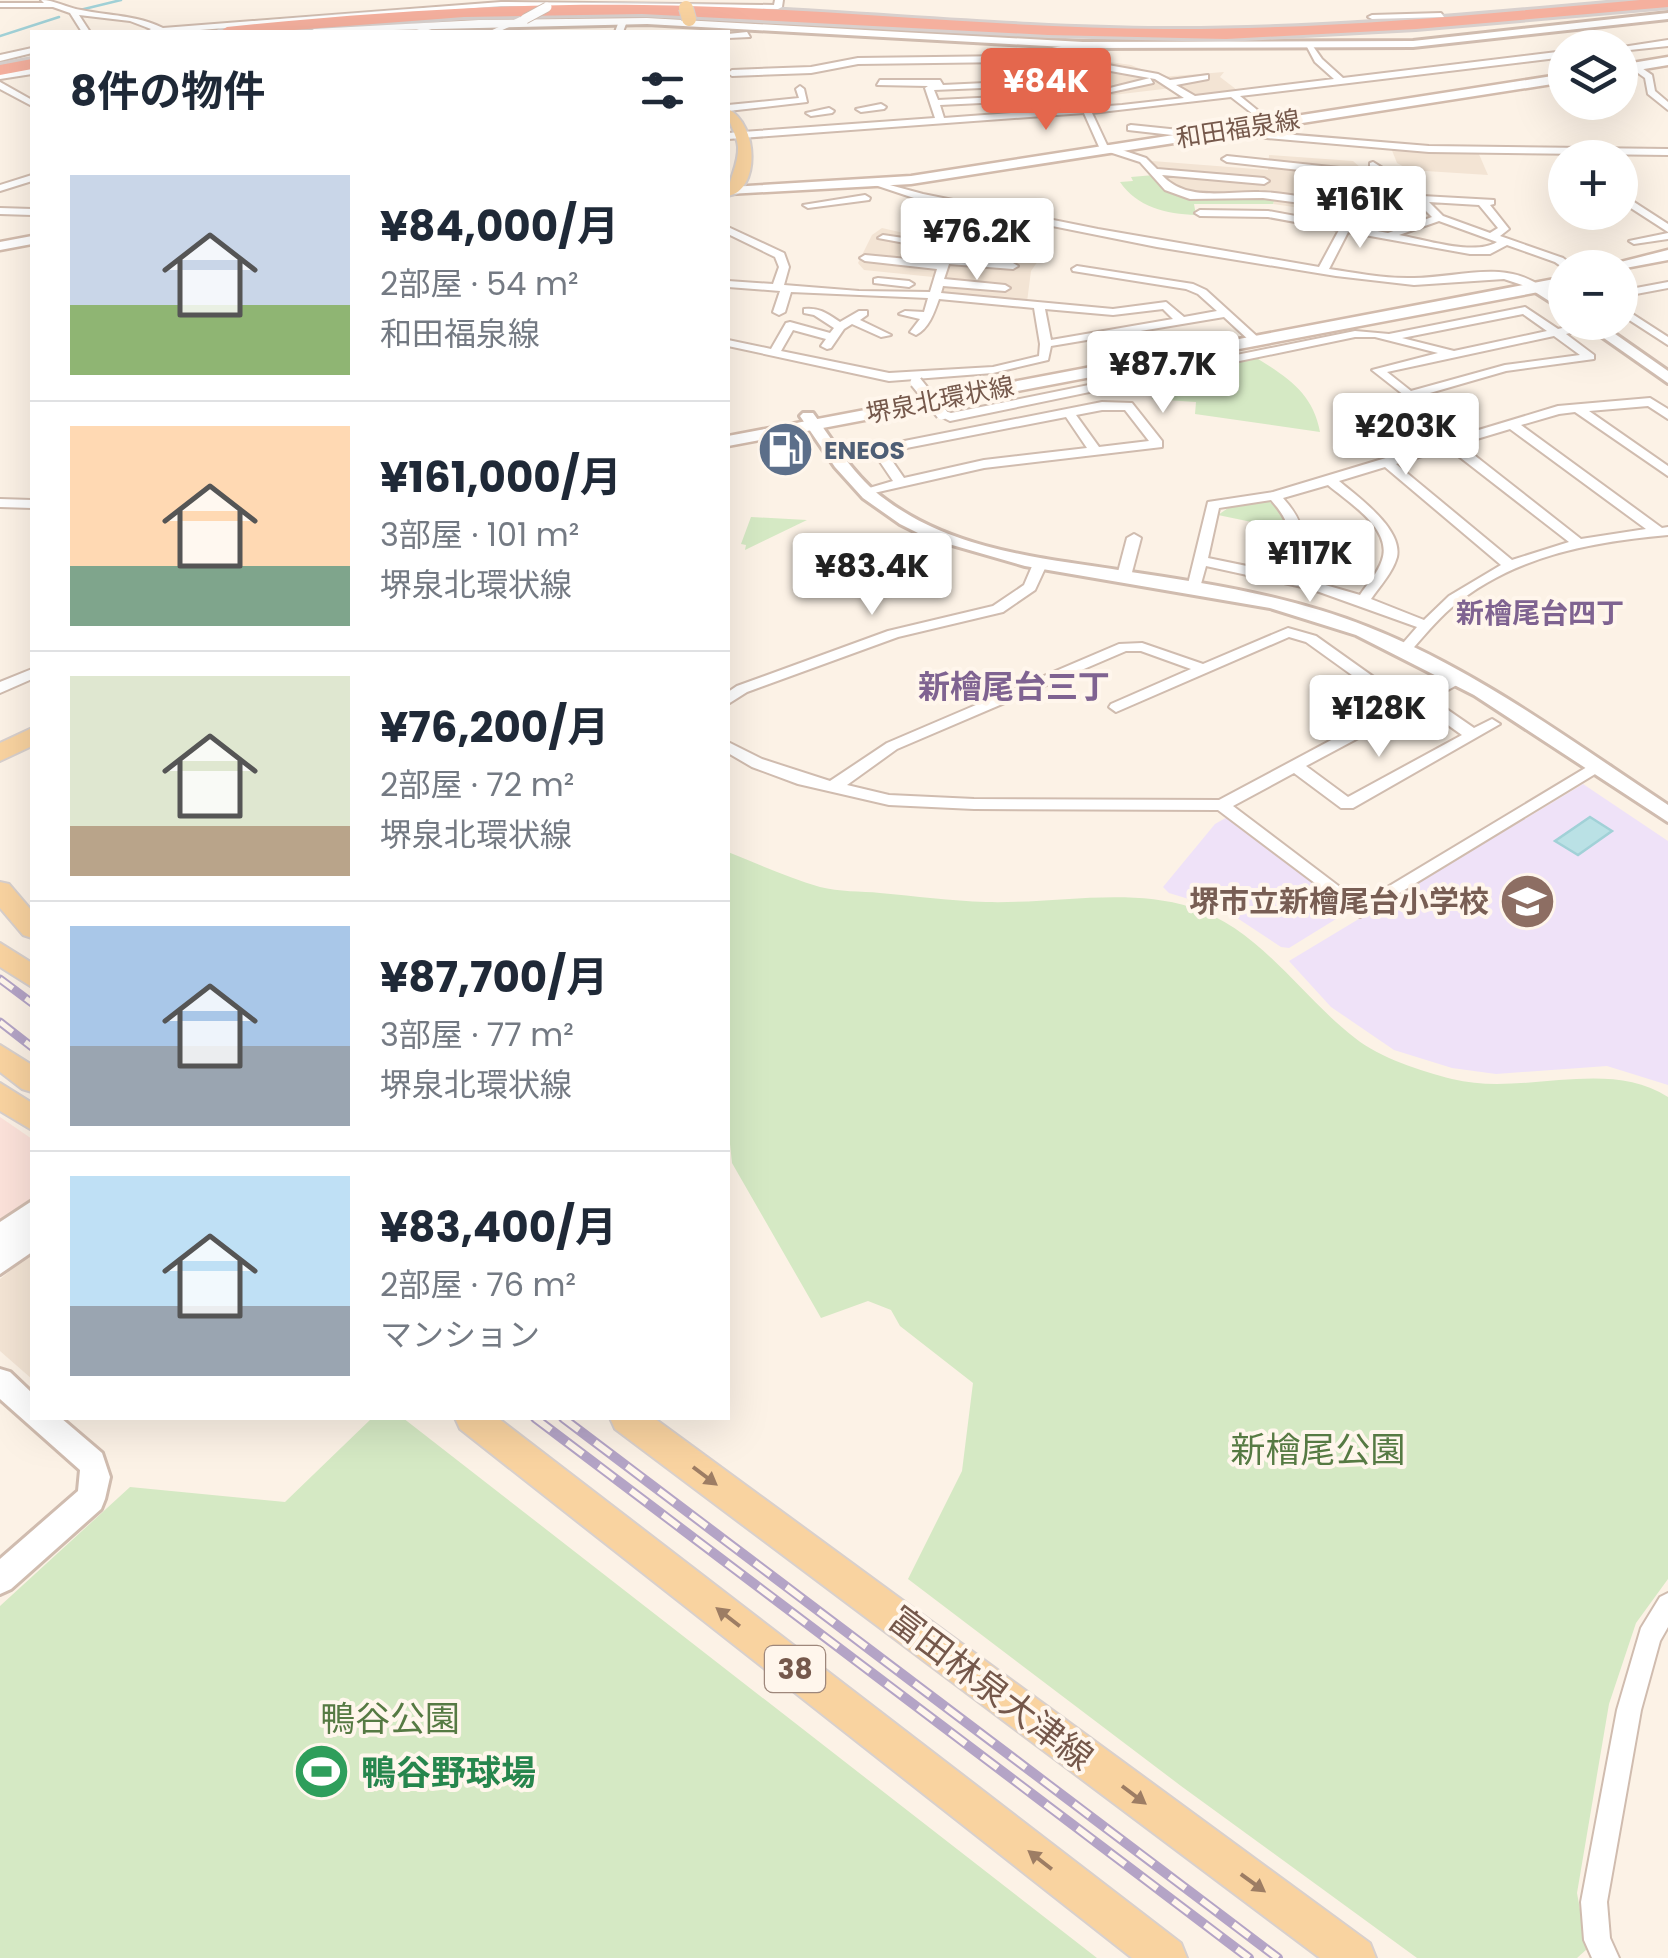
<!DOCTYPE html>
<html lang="ja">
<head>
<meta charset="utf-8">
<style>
  :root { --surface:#fff; --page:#f2f2f3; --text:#1f2937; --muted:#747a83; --line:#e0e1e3; --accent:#e4674d }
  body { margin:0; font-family:Poppins,"Noto Sans JP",sans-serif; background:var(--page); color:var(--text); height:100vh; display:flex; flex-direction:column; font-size:38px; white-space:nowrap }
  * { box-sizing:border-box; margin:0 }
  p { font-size:32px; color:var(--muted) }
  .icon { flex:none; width:55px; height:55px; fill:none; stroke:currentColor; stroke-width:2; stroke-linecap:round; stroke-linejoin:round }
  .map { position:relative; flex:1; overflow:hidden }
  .drawer { position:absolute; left:30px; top:30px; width:700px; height:1390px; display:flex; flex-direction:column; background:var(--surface); border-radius:0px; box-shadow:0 10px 40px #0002 }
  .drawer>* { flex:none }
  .tools { position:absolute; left:1548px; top:30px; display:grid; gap:20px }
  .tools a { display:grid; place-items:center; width:90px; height:90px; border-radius:50%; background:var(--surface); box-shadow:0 10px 40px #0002; font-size:50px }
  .price { position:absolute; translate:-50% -85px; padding:0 22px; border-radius:10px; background:#fff; color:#222; font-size:32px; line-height:65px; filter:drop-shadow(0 2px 5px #0008) }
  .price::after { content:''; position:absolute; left:50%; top:60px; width:30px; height:22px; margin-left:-15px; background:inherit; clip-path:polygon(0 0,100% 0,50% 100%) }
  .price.selected { background:var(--accent); color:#fff }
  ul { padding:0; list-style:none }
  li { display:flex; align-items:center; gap:30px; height:250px; padding:0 40px }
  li+li { border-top:2px solid var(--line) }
  li span { display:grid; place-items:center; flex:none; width:280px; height:200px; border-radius:0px; color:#555 }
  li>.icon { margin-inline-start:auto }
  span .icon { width:120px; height:120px; fill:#fffc; stroke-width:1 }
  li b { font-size:42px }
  h2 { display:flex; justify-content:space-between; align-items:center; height:120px; padding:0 40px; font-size:42px }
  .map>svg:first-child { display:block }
  .residential { fill:#f3e4d4 }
  .commercial { fill:#fce2da }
  .education { fill:#efe2f8 }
  .green { fill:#d5e9c4 }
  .water { fill:#bae1e5; stroke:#a1d1d7; stroke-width:2.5 }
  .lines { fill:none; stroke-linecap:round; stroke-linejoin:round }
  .stream { stroke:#a1d1d7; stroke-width:2.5 }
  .minor-casing { stroke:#d0bcaf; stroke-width:4 }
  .tertiary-casing { stroke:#d0bcaf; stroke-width:6 }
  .secondary-casing { stroke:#d2bbac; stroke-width:5 }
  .primary-casing { stroke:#d8d0cd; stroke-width:4 }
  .motorway-casing { stroke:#d8d0cd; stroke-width:6 }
  .minor { fill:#fff; fill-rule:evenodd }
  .tertiary { fill:#fff; fill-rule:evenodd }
  .secondary { fill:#fff; fill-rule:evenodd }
  .primary { fill:#f9d3a0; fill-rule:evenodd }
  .motorway { fill:#f5b09e; fill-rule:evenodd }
  .rail-far1-casing { stroke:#b4a4c6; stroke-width:9 }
  .rail-casing { stroke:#b4a4c6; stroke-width:10 }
  .rail-far1 { stroke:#fff6ec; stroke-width:5; stroke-dasharray:16; stroke-linecap:butt }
  .rail { stroke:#fff6ec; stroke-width:6; stroke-dasharray:20; stroke-linecap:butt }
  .minor-bridge-far1-casing { stroke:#d0bcaf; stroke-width:11; stroke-linecap:butt }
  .minor-bridge-casing { stroke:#d0bcaf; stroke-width:15; stroke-linecap:butt }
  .primary-bridge-casing { stroke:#d8d0cd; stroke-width:16; stroke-linecap:butt }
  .minor-bridge-far1 { stroke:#fff; stroke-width:9 }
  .minor-bridge { stroke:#fff; stroke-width:11 }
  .primary-bridge { stroke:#f9d3a0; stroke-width:14 }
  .oneway { fill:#9d7d64 }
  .labels { text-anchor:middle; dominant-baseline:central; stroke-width:8; stroke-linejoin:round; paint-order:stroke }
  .far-street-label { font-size:25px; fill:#75584b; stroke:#fff6ec }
  .far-service-label { font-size:25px; font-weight:bold; fill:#4e5e75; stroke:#fff6ec; text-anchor:start }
  .far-neighbourhood-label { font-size:28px; font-weight:bold; fill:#7f6391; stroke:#fff6ec }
  .shield { fill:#fff6ec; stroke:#9e877b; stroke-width:2.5 }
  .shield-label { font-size:28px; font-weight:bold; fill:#75584b }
  .education-label { font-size:30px; font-weight:bold; fill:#785e54; stroke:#fff6ec; text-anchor:end }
  .neighbourhood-label { font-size:32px; font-weight:bold; fill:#7f6391; stroke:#fff6ec }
  .near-park-label { font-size:35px; fill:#567a43; stroke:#fff6ec }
  .near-street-label { font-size:35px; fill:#75584b; stroke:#fff6ec }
  .near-leisure-label { font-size:35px; font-weight:bold; fill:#27864d; stroke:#fff6ec; text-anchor:start }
</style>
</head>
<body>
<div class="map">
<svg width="1668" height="1958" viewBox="0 0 1668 1958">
  <rect width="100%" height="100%" fill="#fcf2e6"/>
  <g class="residential">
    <path d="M1103 61 1131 65 1161 77 1224 72 1220 77 1241 93 1194 98 1180 87 1105 96 1086 70Z"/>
    <path d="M1391 148 1478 152 1488 175 1410 170 1397 163Z"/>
    <path d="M1269 155 1353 161 1412 213 1390 221 1273 204 1275 199 1204 196 1174 189 1152 161 1268 170Z"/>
    <path d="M882 228 947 243 933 277 864 270 858 263 872 235Z"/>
    <path d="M951 250 1040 258 1031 271 1027 302 937 293Z"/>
    <path d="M32 1253V1379L0 1351V1279Z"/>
  </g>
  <path class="commercial" d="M0 1117 32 1139V1203L0 1228Z"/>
  <g class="education">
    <path d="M1583 784 1668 841V1085L1607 1066 1496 1074 1452 1068 1394 1050 1331 1007 1289 961Z"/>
    <path d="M1229 816 1349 911 1289 948 1281 947 1225 910 1169 893 1163 887 1215 824Z"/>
  </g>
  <g class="green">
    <path d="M1154 175 1190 197 1275 198 1273 204H1194L1196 215C1166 214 1137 207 1120 182L1133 181 1131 177Z"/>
    <path d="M1255 357C1287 377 1313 393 1320 432L1195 414 1196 402 1151 399 1173 388H1200L1207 368Z"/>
    <path d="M1269 501 1291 523 1266 525 1218 515 1231 506Z"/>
    <path d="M751 517 807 520 745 550 746 545 741 544Z"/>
    <path d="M728 852C758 864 789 878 820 887 839 892 861 891 880 893 915 896 951 901 986 902 1052 904 1127 887 1191 907 1261 929 1299 995 1355 1038 1380 1058 1421 1071 1452 1079 1523 1097 1606 1057 1668 1097V1579L1636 1623 1609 1704 1577 1893 1587 1949 1577 1958H1417L1181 1786 908 1579 962 1471 973 1383 900 1326 891 1310 868 1301 821 1318 732 1163 728 1125Z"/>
    <path d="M372 1418H403L1097 1958H0V1606L130 1487 285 1502Z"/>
  </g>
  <path class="water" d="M1590 817 1612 831 1578 855 1555 841Z"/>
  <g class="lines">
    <g class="stream">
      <path d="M80 10 121 0"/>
      <path d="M0 36 59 17"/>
    </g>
    <defs>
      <g id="minor">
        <path d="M41 0C55 0 67 8 81 10 110 16 136 15 163 28L501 2 774 5 775 0H783L782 7 778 9 501 6 175 32H146L151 29 130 21 79 15 90 32H82L70 13 53 7H0V3H44Z"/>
        <path d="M1441 13 1444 17 1372 19 1368 17 1372 15Z"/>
        <path d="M520 17 527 19 498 32H488Z"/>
        <path d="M623 19 627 21 623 32H615L619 21Z"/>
        <path d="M435 23 438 27 422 32H411Z"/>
        <path d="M747 32 750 37 728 38V34Z"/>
        <path d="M1668 40V46L1620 51V48H1616Z"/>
        <path d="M1083 42 1086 47 1011 62 858 64 811 73 732 76 728 73 732 70 811 67 858 58 1011 56Z"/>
        <path d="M1310 42 1322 59 1343 78 1565 51V57L1240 96 1256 109 1258 111 1253 114 1231 97 1092 113 1107 145 1146 158 1157 169 1264 178 1269 181 1264 184 1162 175C1186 202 1226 191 1259 192 1278 192 1296 196 1314 199L1300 170 1227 162 1222 159 1227 156 1340 168 1386 208 1397 210V214L1393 215 1263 198 1190 199 1165 190 1140 162 1100 149 1084 113 728 139V133L935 118 925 88 928 86 877 85 880 80H940L943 85 1027 81 1025 77 1029 74 1038 81 1048 97 1043 100 940 105 944 118 1122 105 1184 98 1155 79 1105 70 1108 65 1158 74 1170 80 1208 75V79L1176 85 1195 96 1334 79 1315 62 1306 45ZM1031 86 1037 95 938 100 934 90ZM1310 171 1334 173 1372 206 1325 200Z"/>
        <path d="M32 48V53L0 61V55Z"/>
        <path d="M1620 53 1652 75 1655 91 1668 102V110L1648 94 1645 78 1620 60Z"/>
        <path d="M32 68V74L0 79V73Z"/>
        <path d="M1150 78 1153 83 1102 94 1098 91Z"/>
        <path d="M0 82 32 100V106L0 89Z"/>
        <path d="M800 86 804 89 807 102 728 111V105L799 98 796 89Z"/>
        <path d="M881 104 886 107 884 109 861 112 856 109Z"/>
        <path d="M829 108 834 111 832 113 811 116 806 113Z"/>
        <path d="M1131 125 1199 132 1204 135 1199 138 1128 130V126Z"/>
        <path d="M1223 129 1429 146 1668 149V155L1429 152 1220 134V130Z"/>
        <path d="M1373 162 1411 186 1422 196 1494 200V204L1490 205 1509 229 1500 236 1563 258 1576 268 1565 269 1555 262 1507 245 1490 254H1470L1348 232 1329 269C1357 273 1386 279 1414 278 1457 278 1504 259 1542 287L1537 290 1504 279 1414 285 1336 276 1157 247 973 210 951 234 955 243 951 257 1013 263 1018 266 1013 269 949 264 944 279 1005 285 1010 288 1005 291 943 286 941 293 1113 309 1166 302 1184 317 1217 311 1198 294 1186 289 1073 271 1072 269 1077 266 1193 284 1206 290 1261 340 1251 342 1224 317 1051 346 1048 360 993 373 889 381 728 346V340L771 349 786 323 790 322 830 333 834 328 814 315 804 313V309C819 307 828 314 840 322L859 311H867V315L860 320 891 335 881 337 852 324 844 329 831 348 827 349 821 346 826 339 793 330 781 351 889 373 993 367 1039 356 1040 344 1034 308 939 299C934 313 929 328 916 335L910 332 920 319 899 314 905 311 924 312 928 298 791 292 785 312 779 315 773 312 780 291 728 287V281L773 284 779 267 775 257 728 234V227L784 253 789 267 784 285 859 291 930 292 937 269 865 261 860 258 865 255 939 262 943 250 878 238 883 235 944 244 941 234 964 209 917 199 875 185V181L923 194 1098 229 1319 267 1339 230 1268 217 1200 216 1195 213 1200 210 1268 211 1388 233 1432 217 1405 190 1370 167V163ZM1429 202 1479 205 1498 228 1490 233 1443 216ZM1439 221 1497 242C1475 256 1426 240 1399 235ZM1045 309 1113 315 1163 309 1173 319 1051 340Z"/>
        <path d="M32 175V181L0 191V185Z"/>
        <path d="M1620 193 1668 224V232L1620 201Z"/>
        <path d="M865 195 870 198 869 200 808 208 803 205Z"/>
        <path d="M0 208 32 209V215L0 214Z"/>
        <path d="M1668 233V239L1634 244 1629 241Z"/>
        <path d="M878 278 909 281 914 284 909 287 874 283V279Z"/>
        <path d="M1668 282V288L1620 297V291Z"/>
        <path d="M1620 306 1668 337V345L1620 314Z"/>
        <path d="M1525 307 1558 329 1589 322H1612L1566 334 1594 355V359L1506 371 1409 399 1372 370 1438 353 1375 337H1355L950 421 936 414 942 410 951 413 1355 331 1389 334ZM1523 314 1547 331 1454 351 1402 338ZM1554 336 1580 355 1505 365 1411 391 1387 372Z"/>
        <path d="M1650 398 1668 409V419L1648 406 1589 411 1668 466V476L1575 412 1559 414 1521 425 1662 528 1668 527V535C1591 542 1512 556 1451 608 1435 622 1423 637 1409 653L1404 654 1397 650 1417 627 1311 589 1206 566 1199 591H1189L1187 588 1208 502 1273 492 1558 406ZM1510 429 1646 529 1581 539 1460 444ZM1448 448 1569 542 1512 560 1396 464ZM1385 467 1501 565 1449 596 1424 620 1371 599C1380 586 1393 572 1397 557 1403 529 1358 497 1339 481ZM1328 485C1348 502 1393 529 1382 560 1378 573 1367 584 1360 595L1294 576C1304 541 1309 527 1283 498ZM1271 500C1296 528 1291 540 1281 573L1208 558 1219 508Z"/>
        <path d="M1102 402 1132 403 1162 441V447L984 468 865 495 859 491 893 481 872 450 874 447ZM1102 410H1125L1149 441 1099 447 1076 415ZM1066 417 1087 448 984 460 904 478 886 452Z"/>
        <path d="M0 499 32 500V508L0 507Z"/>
        <path d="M1134 534 1141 538 1131 576 1124 580 1119 579 1117 576 1127 538Z"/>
        <path d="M1040 560 1047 564 1035 590 1003 612 898 637 747 692 728 704V692L737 686 888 631 993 606 1024 585 1033 564Z"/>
        <path d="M1288 628 1316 636 1406 700 1452 676H1462V682L1432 699 1474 728 1492 719 1500 724 1353 808H1341L1294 773 1233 806 1361 903 1592 764H1602L1605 768 1360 917 1218 810 974 809 889 805 798 784 752 767 728 753V742L762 759 830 781 887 743 1119 644 1142 643 1203 664ZM1289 637 1306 642 1395 706 1219 800 974 799 889 795 847 785 897 749 1126 651H1141L1191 669 1111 704 1109 707 1116 712ZM1420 705 1462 735 1348 797 1306 766Z"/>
        <path d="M32 669V679L0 693V682Z"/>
        <path d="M1668 1593V1627L1660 1641 1641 1710 1607 1902 1610 1938 1619 1958H1592L1584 1940 1581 1902 1617 1710 1641 1628 1660 1597Z"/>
      </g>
      <g id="tertiary">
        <path d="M1668 13V19L1413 47 1083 48 647 24 309 32 314 29 479 20 647 18 1083 42 1413 41Z"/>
        <path d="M1532 284H1542L1565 300V311L1532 290Z"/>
        <path d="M1581 322H1598L1668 371V383Z"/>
        <path d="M803 413H813C835 444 855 478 886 500 955 551 1042 558 1124 571 1206 583 1290 596 1368 627 1477 670 1571 741 1668 805V822L1474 695 1356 635 1270 608 1025 566 928 538 900 524 863 498 835 467 800 416Z"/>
        <path d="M32 1201V1252L0 1274V1222Z"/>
        <path d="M0 1369 10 1372 32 1393V1418H61L102 1453 110 1477 105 1499 101 1509 11 1589 0 1594V1559L78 1491 80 1470 0 1399Z"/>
      </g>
      <g id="secondary">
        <path d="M1668 57V65L1620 73V65Z"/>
        <path d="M1565 74V82L911 184 728 194 731 187 911 176Z"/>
        <path d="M32 236V244L0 250V242Z"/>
        <path d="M1668 250V260L1620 269 1597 268Z"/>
        <path d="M1565 277V287L728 446V436Z"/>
      </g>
      <g id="primary">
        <path d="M728 109C759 125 760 191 728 196 728 179 739 165 738 147 737 133 727 123 728 109Z"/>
        <path d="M32 728V746L0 761V743Z"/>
        <path d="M0 882 9 884 32 911V938L23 935 0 908Z"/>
        <path d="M0 943 32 963V987L0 967Z"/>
        <path d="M0 1045 32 1065V1092L22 1089 0 1072Z"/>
        <path d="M0 1083 32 1103V1130L0 1111Z"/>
        <path d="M455 1418H498L1181 1943 1187 1958H1132L460 1429Z"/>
        <path d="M610 1418H654L1370 1943 1376 1958H1320L615 1429Z"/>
      </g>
      <g id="motorway">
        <path d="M1640 0H1668V7L1416 29 1226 39 1048 35 642 14 464 17 268 32H219L227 27C365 13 504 3 643 5 817 7 990 28 1164 29 1324 30 1482 14 1640 0Z"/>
        <path d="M32 59V69L0 75V65Z"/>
      </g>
    </defs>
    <use href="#minor" class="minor-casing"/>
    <use href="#tertiary" class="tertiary-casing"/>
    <use href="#secondary" class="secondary-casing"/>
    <use href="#primary" class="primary-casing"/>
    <use href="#motorway" class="motorway-casing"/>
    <use href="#minor" class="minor"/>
    <use href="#tertiary" class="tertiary"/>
    <use href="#secondary" class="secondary"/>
    <use href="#primary" class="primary"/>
    <use href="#motorway" class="motorway"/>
    <defs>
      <g id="rail-far1">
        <path d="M0 979 32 1003"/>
        <path d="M0 1022 32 1047"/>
      </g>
      <g id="rail">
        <path d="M535 1418 1249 1958"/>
        <path d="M563 1418 1278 1958"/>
      </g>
    </defs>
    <use href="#rail-far1" class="rail-far1-casing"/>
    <use href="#rail" class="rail-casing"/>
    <use href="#rail-far1" class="rail-far1"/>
    <use href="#rail" class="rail"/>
    <defs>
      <path id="minor-bridge-far1" d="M525 19 547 7"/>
      <path id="minor-bridge" d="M916 382 942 414"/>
      <path id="primary-bridge" d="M686 8 689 19"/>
    </defs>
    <use href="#minor-bridge-far1" class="minor-bridge-far1-casing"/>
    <use href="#minor-bridge" class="minor-bridge-casing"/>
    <use href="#primary-bridge" class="primary-bridge-casing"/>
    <use href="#minor-bridge-far1" class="minor-bridge-far1"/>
    <use href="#minor-bridge" class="minor-bridge"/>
    <use href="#primary-bridge" class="primary-bridge"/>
  </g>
  <defs><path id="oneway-solid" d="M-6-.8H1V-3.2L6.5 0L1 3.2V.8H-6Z" transform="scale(2.5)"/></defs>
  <g class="oneway">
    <use href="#oneway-solid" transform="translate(705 1476) rotate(37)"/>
    <use href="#oneway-solid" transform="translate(728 1617) rotate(-142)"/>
    <use href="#oneway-solid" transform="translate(1134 1795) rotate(37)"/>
    <use href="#oneway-solid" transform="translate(1040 1860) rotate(-142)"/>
    <use href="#oneway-solid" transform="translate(1253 1883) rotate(36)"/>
  </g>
  <defs>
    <symbol id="fuel-disc" viewBox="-11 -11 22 22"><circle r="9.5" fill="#5c6f8a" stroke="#fff6ec"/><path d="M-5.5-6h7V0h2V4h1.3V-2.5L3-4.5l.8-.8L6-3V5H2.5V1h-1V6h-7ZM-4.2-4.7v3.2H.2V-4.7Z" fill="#fff"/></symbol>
    <symbol id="school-disc" viewBox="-11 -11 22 22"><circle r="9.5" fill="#8d6e63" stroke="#fff6ec"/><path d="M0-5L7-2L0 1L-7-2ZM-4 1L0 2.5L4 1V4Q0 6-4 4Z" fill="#fff"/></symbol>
    <symbol id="stadium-disc" viewBox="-11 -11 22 22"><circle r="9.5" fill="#2e9e5b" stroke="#fff6ec"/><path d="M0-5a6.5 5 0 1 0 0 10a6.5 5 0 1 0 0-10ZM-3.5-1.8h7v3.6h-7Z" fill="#fff"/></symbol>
  </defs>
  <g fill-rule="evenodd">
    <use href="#fuel-disc" x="754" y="418" width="63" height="63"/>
    <use href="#school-disc" x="1496" y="870" width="63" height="63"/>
    <use href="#stadium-disc" x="290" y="1740" width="63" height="63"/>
  </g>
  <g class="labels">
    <g class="far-street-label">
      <text transform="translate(1238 129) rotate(-9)">和田福泉線</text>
      <text transform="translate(940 400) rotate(-11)">堺泉北環状線</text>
    </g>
    <g class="far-service-label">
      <text x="824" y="450">ENEOS</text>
    </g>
    <g class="far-neighbourhood-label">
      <text x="1540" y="613">新檜尾台四丁</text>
    </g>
    <rect class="shield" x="765" y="1646" width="60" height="46" rx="8"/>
    <g class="shield-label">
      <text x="795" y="1669">38</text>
    </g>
    <g class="education-label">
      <text x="1489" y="901">堺市立新檜尾台小学校</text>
    </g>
    <g class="neighbourhood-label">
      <text x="1014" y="686">新檜尾台三丁</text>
    </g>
    <g class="near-park-label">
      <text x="1318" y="1449">新檜尾公園</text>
      <text x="390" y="1718">鴨谷公園</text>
    </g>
    <g class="near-street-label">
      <text transform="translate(991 1688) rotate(37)">富田林泉大津線</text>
    </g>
    <g class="near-leisure-label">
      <text x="361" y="1772">鴨谷野球場</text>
    </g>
  </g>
</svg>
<div class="tools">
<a><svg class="icon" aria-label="layers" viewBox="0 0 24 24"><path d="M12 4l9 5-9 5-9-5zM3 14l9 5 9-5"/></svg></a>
<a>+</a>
<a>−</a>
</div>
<b class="price selected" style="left:1046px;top:133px">¥84K</b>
<b class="price" style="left:1360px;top:251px">¥161K</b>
<b class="price" style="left:977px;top:283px">¥76.2K</b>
<b class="price" style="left:1163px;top:416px">¥87.7K</b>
<b class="price" style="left:1406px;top:478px">¥203K</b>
<b class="price" style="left:1310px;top:605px">¥117K</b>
<b class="price" style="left:872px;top:618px">¥83.4K</b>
<b class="price" style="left:1379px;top:760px">¥128K</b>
<section class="drawer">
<h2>8件の物件<svg class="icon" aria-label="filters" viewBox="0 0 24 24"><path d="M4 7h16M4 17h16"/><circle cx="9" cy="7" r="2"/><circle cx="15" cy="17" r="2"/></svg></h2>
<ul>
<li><span style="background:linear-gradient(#c9d6e8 65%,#8fb573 0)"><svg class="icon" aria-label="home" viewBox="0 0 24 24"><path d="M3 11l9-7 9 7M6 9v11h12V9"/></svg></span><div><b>¥84,000/月</b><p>2部屋 · 54 m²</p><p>和田福泉線</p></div></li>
<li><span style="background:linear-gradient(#ffd9b3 70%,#7fa58c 0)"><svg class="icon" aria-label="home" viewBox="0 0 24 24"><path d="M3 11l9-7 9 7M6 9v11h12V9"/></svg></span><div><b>¥161,000/月</b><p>3部屋 · 101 m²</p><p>堺泉北環状線</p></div></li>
<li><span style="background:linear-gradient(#dfe7d0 75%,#b9a48a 0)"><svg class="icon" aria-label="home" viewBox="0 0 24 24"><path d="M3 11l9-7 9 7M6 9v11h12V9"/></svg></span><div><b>¥76,200/月</b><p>2部屋 · 72 m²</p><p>堺泉北環状線</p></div></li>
<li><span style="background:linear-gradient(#a9c7e8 60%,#9aa5b1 0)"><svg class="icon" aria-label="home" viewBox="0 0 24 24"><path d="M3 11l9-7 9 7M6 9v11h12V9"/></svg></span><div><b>¥87,700/月</b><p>3部屋 · 77 m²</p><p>堺泉北環状線</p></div></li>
<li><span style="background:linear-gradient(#bfe0f5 65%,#9aa5b1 0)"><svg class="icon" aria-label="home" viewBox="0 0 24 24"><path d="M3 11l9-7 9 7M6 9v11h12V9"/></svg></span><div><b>¥83,400/月</b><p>2部屋 · 76 m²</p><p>マンション</p></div></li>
</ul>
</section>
</div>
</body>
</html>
